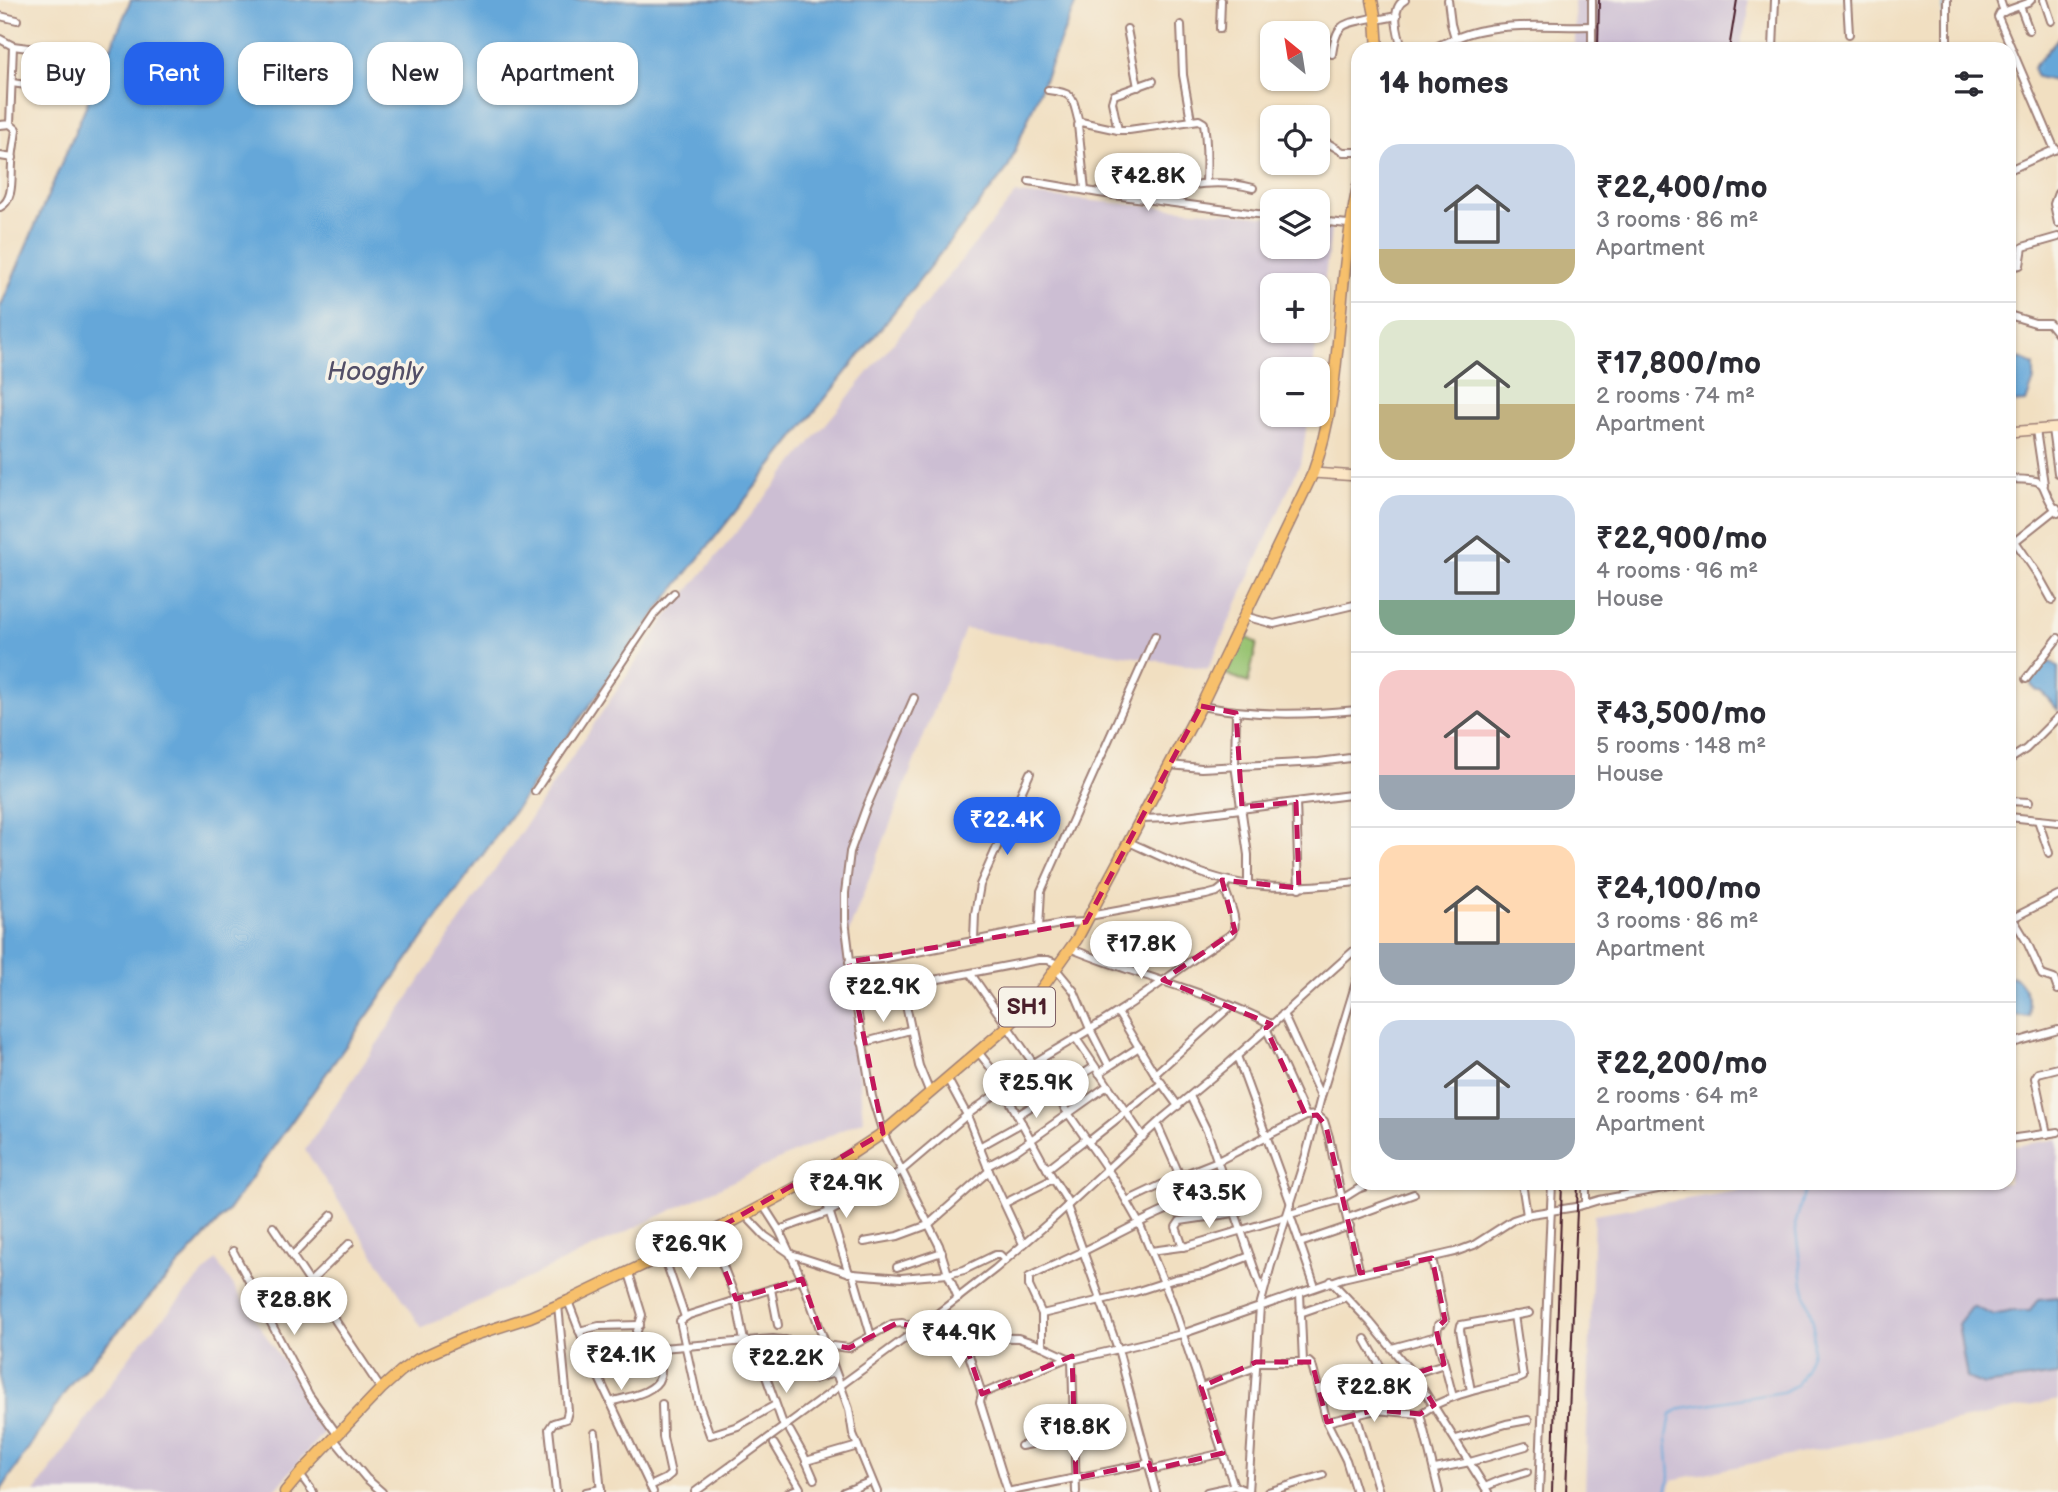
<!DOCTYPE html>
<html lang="en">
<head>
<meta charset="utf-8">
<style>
  :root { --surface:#fff; --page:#f7f7f7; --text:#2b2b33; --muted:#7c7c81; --line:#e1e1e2; --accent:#2563eb }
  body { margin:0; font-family:"Balsamiq Sans",sans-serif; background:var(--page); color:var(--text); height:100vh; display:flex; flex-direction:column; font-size:26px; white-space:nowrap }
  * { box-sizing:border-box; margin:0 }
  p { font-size:23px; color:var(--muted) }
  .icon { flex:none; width:38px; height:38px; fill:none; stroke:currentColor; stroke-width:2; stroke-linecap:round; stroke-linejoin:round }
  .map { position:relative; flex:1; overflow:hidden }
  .panel { position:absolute; left:1351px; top:42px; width:665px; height:1148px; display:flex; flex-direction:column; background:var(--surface); border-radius:21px; box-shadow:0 2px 5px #0004 }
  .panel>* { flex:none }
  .guide { position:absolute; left:21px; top:42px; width:665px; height:63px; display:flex; gap:14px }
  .needle { width:46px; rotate:330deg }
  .fabs { position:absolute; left:1260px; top:21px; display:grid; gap:14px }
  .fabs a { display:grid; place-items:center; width:70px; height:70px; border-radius:14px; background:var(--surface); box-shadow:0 2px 5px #0004; font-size:35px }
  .price { position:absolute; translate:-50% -60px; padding:0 16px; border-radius:24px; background:#fff; color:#222; font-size:23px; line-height:46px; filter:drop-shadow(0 2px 4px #0008) }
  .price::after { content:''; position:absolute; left:50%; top:42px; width:21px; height:16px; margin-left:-10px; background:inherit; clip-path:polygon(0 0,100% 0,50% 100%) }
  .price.on { background:var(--accent); color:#fff }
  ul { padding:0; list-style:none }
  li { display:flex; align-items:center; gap:21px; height:175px; padding:0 28px }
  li+li { border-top:2px solid var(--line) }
  li span { display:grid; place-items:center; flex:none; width:196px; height:140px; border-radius:21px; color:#555 }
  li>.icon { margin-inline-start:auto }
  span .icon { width:84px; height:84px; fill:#fffc; stroke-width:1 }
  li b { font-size:30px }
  h2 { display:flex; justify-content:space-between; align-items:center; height:84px; padding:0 28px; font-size:30px }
  .chip { padding:0 24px; border-radius:21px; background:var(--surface); box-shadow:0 2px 5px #0004; font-size:24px; line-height:63px }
  .chip.on { background:var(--accent); color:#fff }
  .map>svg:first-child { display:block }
  .industrial { fill:#ccbed3; fill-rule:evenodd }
  .green { fill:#97c371; stroke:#70714e; stroke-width:2 }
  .water { fill:#65a7d9; stroke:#586382; stroke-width:2 }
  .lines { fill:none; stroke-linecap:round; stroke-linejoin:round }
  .stream { stroke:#65a7d9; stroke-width:2 }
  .street-casing { stroke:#9e7f76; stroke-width:10 }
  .secondary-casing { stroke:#9e7f76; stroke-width:12 }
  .primary-casing { stroke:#9e7f76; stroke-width:13 }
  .street { stroke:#fff; stroke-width:6 }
  .secondary { stroke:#fce6c4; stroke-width:9 }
  .primary { stroke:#f7c06c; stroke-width:10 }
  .rail { stroke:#4a1f2b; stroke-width:2 }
  .marked { fill:none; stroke:#c2185b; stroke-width:5; stroke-dasharray:14 9; stroke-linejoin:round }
  .labels { text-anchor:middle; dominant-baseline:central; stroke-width:7; stroke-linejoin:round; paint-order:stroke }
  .shield { fill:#f7f3e8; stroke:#7e5f64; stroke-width:2 }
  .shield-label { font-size:23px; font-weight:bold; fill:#4a1f2b }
  .water-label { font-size:26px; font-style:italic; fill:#534f68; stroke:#f7f3e8 }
</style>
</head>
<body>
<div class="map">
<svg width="2058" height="1492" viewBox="0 0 2058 1492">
  <rect width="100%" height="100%" fill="#f7f3e8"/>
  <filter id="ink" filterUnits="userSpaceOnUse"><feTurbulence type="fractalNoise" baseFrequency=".0143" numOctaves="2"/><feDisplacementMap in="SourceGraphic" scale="14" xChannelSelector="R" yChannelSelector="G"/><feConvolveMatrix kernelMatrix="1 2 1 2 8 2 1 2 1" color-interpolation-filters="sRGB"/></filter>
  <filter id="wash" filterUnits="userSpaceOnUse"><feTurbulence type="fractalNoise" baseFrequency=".00686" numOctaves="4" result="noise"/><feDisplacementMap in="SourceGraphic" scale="28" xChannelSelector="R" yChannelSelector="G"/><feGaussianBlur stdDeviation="1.57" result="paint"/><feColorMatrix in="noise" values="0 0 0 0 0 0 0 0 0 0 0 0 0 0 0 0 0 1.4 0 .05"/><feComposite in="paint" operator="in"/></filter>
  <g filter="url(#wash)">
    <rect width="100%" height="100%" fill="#f1dfc1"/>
    <g class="industrial">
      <path d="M1574 0H1748V16L1739 49H1575Z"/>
      <path d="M1016 194 1272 217V247H1318V221L1332 223 1313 369H1272V415H1308L1302 459 1208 669 965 629 848 934 863 1120 422 1328 305 1150 668 615ZM1272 285H1318V331H1272Z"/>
      <path d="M2058 1139V1400L1672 1480 1669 1492H1585L1594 1214 1786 1183H2009V1147Z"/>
      <path d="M216 1260 327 1428 273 1492H35L138 1345Z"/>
    </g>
    <path class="green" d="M1240 634 1257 643 1248 683 1221 672Z"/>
    <g class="water">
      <path d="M131 0H1077L1008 168 663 603 227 1212 71 1383 0 1492V308Z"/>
      <path d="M2058 38V82L2037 77 2033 68Z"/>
      <path d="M2009 357 2022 359 2034 365V380L2026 402 2009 403Z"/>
      <path d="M2045 662 2053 663 2058 668V710L2041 691H2037L2031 685V678Z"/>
      <path d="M2009 976 2015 977C2026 988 2032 1001 2029 1017L2015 1015 2009 1022Z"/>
      <path d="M2058 1297V1375L1984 1385 1967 1378 1958 1324 1972 1306 1993 1315 2012 1311H2030L2038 1299Z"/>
    </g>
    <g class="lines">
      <g class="stream">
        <path d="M1942 44 1944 1"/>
        <path d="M2009 604 2016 642 2015 663 2009 682"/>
        <path d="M1666 1492 1670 1476 1667 1437 1671 1414 1682 1408 1783 1392 1796 1385 1805 1369 1812 1352 1814 1326 1803 1284 1795 1225 1807 1183"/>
      </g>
    </g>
  </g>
  <g filter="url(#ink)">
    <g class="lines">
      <defs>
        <g id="street">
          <path d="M1448 0 1451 24 1455 38"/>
          <path d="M1847 0 1849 34"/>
          <path d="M2000 0 2004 12"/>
          <path d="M2031 0 2028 3 2000 13 1998 17 2055 150"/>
          <path d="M2044 0 2051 21"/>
          <path d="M2020 6 2029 30"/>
          <path d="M0 16 17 20"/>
          <path d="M1376 20 1397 16"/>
          <path d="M1181 25 1183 75 1191 120"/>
          <path d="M1127 29 1138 87"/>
          <path d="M1220 29 1221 0"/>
          <path d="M0 39 13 46 36 49 60 56"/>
          <path d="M1402 49C1399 35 1389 8 1405 0"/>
          <path d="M1432 49C1448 41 1465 33 1483 30 1518 23 1557 27 1593 26"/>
          <path d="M1592 49V0"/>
          <path d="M1773 49 1775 0"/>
          <path d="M1902 49 1913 47H1947"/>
          <path d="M1947 49V0"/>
          <path d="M1332 54C1337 19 1345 25 1376 17"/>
          <path d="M12 83 46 88"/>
          <path d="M1048 90C1076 93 1072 98 1079 123"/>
          <path d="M0 125 10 124 13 46"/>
          <path d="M1118 130 1112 102 1114 95 1153 81"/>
          <path d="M1326 142 1343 152H1358"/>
          <path d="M0 156 13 158"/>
          <path d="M2009 170 2056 149"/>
          <path d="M1029 181 1099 193 1272 216"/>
          <path d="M1085 190 1078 125 1081 122 1118 130H1129L1199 120 1204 123C1207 143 1207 162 1206 182"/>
          <path d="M2058 193 2054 204 2058 223"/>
          <path d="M1143 196C1182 187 1213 177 1253 188"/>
          <path d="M0 207C14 200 11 179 12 164 12 153 15 141 16 129L10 124"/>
          <path d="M1318 221 1358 225"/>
          <path d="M2009 267 2020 265 2023 247 2058 237"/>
          <path d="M2009 315 2035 323H2049L2058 334"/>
          <path d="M2052 429 2058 473"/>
          <path d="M2036 430 2044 484"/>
          <path d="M2009 479C2057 480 2034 483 2058 513"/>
          <path d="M2015 541 2038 575 2052 600"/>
          <path d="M2009 546 2057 508"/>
          <path d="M1244 616 1274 624 1358 604"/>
          <path d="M2026 679 2058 638"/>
          <path d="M914 698 866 808 850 852 845 893V920L854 992 872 1097 883 1133 939 1245 948 1274 958 1298"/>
          <path d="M1201 706C1254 716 1305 715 1358 710"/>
          <path d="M1236 713 1235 765 1248 855V885"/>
          <path d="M2009 760 2026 749 2058 717"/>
          <path d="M1170 765 1201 768 1319 762 1358 757"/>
          <path d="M535 791 655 613 674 593"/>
          <path d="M2009 801 2029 802"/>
          <path d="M1296 802 1299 888"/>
          <path d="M2009 817 2058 822"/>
          <path d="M1141 819 1170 818 1358 794"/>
          <path d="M2038 820 2049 853"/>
          <path d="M1129 842C1162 857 1194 873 1229 881 1272 891 1315 886 1358 882"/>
          <path d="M2009 912 2027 942 2042 975 2054 979 2058 990"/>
          <path d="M1089 916 1206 895 1217 892 1226 885"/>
          <path d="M2009 920 2058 895"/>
          <path d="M1039 928 1041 891 1155 636"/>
          <path d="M974 939 975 914 980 885 1030 773"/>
          <path d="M1358 947 1228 1064 1164 1117 1054 1218 995 1269 919 1328 961 1337 1018 1338 1042 1346 1072 1360 1182 1334 1343 1278 1455 1252 1474 1245 1513 1220 1531 1214 1576 1207 1599 1200 1690 1183"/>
          <path d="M1072 949C1137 976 1208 991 1271 1024"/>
          <path d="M849 962 881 959 1065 923 1086 922"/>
          <path d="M1055 968 1074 991 1090 1029 1109 1066"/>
          <path d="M971 974 1114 1179 1139 1223 1172 1302 1234 1486"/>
          <path d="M902 986 919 1066 930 1093"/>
          <path d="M854 992 902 986 1038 960H1048L1058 964"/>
          <path d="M1118 1013 1155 1074 1178 1106"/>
          <path d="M1283 1014 1321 1097"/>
          <path d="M1266 1028 1306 1116"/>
          <path d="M1075 1037 1143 1137"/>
          <path d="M862 1043 910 1030"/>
          <path d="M2009 1044 2058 1030"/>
          <path d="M979 1053 994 1072 1043 1162 1069 1204"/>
          <path d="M1237 1056 1291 1204"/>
          <path d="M1099 1073 1139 1047"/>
          <path d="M1155 1074 1231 1006"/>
          <path d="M947 1078 967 1115 989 1171 1023 1244"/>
          <path d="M1002 1084C1040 1057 1082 1036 1121 1010 1159 986 1193 957 1232 934 1240 921 1228 900 1224 887"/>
          <path d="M1190 1096 1207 1131 1263 1294"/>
          <path d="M1018 1115 1094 1067"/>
          <path d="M1157 1124 1180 1176"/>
          <path d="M2047 1134 2035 1078 2038 1073 2058 1068"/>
          <path d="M2009 1139 2058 1132"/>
          <path d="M1088 1142 1162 1083"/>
          <path d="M979 1147 1022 1123"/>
          <path d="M987 1166 1017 1150 1107 1086"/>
          <path d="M1047 1169 1086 1139"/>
          <path d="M818 1176 849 1273"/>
          <path d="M1522 1183 1527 1215"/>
          <path d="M1127 1201 1180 1176 1218 1161 1306 1116 1317 1115 1324 1121 1329 1137 1338 1182 1360 1273"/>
          <path d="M1005 1203 1053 1179"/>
          <path d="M1586 1204V1183"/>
          <path d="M763 1205 779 1230 802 1279 849 1409 853 1434 877 1492"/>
          <path d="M1067 1206 1118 1349 1156 1492"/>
          <path d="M1289 1212 1315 1287"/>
          <path d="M1290 1214 1342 1199 1358 1189 1374 1183"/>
          <path d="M745 1215 765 1236 791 1254 853 1274 901 1278 948 1274 964 1270 995 1255H1000L1005 1260"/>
          <path d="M1348 1218 1414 1194"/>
          <path d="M273 1227 381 1389"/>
          <path d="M779 1230 829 1212 874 1188 901 1171 967 1115 1004 1088"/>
          <path d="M710 1233 736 1299 744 1341"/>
          <path d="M864 1242 898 1236 928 1225 989 1171"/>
          <path d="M1300 1243 1350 1226"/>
          <path d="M1183 1247 1176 1227 1180 1221 1234 1213"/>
          <path d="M233 1251 309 1395 337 1434"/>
          <path d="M1151 1251 1188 1246 1286 1217"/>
          <path d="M293 1255 332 1215"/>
          <path d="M664 1256 685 1317"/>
          <path d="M1432 1258 1445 1320 1443 1323 1438 1325 1437 1336"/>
          <path d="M897 1267 942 1252"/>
          <path d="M629 1273 642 1315 637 1331V1350"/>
          <path d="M853 1274 871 1336"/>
          <path d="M311 1281 350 1243"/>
          <path d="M1331 1281 1370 1322 1416 1378 1488 1492"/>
          <path d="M771 1289 778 1325"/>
          <path d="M568 1301 591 1361 653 1492"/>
          <path d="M1300 1313 1346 1297"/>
          <path d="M1042 1314 1029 1286V1277C1047 1268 1066 1260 1084 1251 1122 1233 1158 1210 1199 1198"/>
          <path d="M579 1331 599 1326 640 1325"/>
          <path d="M963 1337 982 1394"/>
          <path d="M785 1340 789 1361 804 1377 813 1379 835 1373"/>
          <path d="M1042 1346V1314L1135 1292 1175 1279 1204 1274 1250 1256"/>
          <path d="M1392 1348 1437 1336 1453 1397"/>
          <path d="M1072 1360 1076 1492"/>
          <path d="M591 1361 637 1350 773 1339 849 1348 892 1324 902 1323 919 1328"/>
          <path d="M1256 1362H1303L1300 1293"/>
          <path d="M1303 1362H1309L1312 1365 1327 1422 1346 1460 1356 1492"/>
          <path d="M764 1371 784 1427"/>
          <path d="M1413 1374 1444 1364"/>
          <path d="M1201 1387 1256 1367"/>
          <path d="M1471 1391 1460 1330 1461 1325 1529 1313"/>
          <path d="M1321 1399 1383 1379 1384 1373 1365 1339"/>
          <path d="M610 1402C625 1397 655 1394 660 1377 663 1368 660 1357 659 1348"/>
          <path d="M775 1405 738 1426 710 1435 698 1402 680 1321 689 1315 802 1279"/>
          <path d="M1356 1414 1379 1492"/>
          <path d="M1327 1422 1376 1410 1420 1414"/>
          <path d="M790 1431 804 1456 814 1479"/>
          <path d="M595 1433 601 1492"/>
          <path d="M333 1438 366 1478 382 1492"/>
          <path d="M1456 1439 1506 1424 1528 1420"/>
          <path d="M774 1444 800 1488 789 1492"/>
          <path d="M1021 1446 1075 1436"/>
          <path d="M806 1461 858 1446"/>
          <path d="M1435 1469 1470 1462 1526 1446"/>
          <path d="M1151 1470 1223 1453"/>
          <path d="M300 1474 313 1492"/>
          <path d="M650 1486 665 1479 671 1474 663 1437 662 1404"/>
          <path d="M1485 1487 1501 1480 1527 1472"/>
          <path d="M556 1492 549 1429 553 1423 566 1419 568 1411 558 1305"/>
          <path d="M586 1492 601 1489"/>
          <path d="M695 1492 919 1328"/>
          <path d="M844 1492 872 1481"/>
          <path d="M1007 1492 1149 1463"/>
          <path d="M1008 1492 980 1402 982 1394 1067 1358"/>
          <path d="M1207 1492 1234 1486 1249 1492"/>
          <path d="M1248 1492 1260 1306 1271 1265 1306 1155 1321 1097 1358 976"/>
          <path d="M1268 1492 1323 1475"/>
          <path d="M1439 1492 1420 1414C1449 1394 1483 1388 1516 1380L1523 1377 1514 1315"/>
          <path d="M1539 1492 1552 1183"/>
        </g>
        <g id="secondary">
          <path d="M2009 432 2058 428"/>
          <path d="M1313 473 1358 476"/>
        </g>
        <g id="primary">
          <path d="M1372 0 1376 20 1378 49"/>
          <path d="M285 1492 300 1474 381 1389 401 1371 418 1359 462 1339 530 1317 568 1301 728 1224 818 1176 883 1133 1007 1027 1032 1002 1077 939 1201 706 1313 473C1336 410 1337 343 1344 277 1347 246 1352 216 1358 186"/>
        </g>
      </defs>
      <use href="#street" class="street-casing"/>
      <use href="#secondary" class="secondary-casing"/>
      <use href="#primary" class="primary-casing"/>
      <use href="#street" class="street"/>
      <use href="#secondary" class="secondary"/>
      <use href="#primary" class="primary"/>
      <g class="rail">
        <path d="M1598 49 1599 0"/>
        <path d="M1729 49 1737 0"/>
        <path d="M1552 1492 1562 1183"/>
        <path d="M1566 1492 1578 1183"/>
      </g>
    </g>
  </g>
  <path class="marked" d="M1201 706 1236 713 1242 807 1296 802 1299 888 1222 880 1235 931 1163 980 1271 1024 1266 1028 1306 1116 1317 1115 1326 1126 1360 1273 1432 1258 1445 1320 1436 1329 1444 1364 1414 1374 1434 1405 1420 1414 1376 1410 1327 1422 1312 1362H1256L1201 1387 1223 1453 1151 1470 1149 1463 1076 1478 1072 1356 982 1394 963 1337 897 1323 849 1348 825 1344 802 1279 736 1299 710 1233 883 1133 849 962 1086 922Z"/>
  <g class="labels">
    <rect class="shield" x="999" y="987.5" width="56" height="39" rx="5"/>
    <g class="shield-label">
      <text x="1027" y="1007">SH1</text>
    </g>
    <g class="water-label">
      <text x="375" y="372">Hooghly</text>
    </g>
  </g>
</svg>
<div class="fabs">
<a><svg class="needle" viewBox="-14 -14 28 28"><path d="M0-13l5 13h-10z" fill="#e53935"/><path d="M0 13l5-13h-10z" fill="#7c7c81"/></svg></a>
<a><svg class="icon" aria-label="locate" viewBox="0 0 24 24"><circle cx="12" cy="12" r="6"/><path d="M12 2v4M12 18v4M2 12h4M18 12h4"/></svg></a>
<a><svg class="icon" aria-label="layers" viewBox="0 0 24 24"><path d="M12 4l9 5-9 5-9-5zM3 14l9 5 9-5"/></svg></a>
<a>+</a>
<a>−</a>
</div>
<b class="price" style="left:1148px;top:213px">₹42.8K</b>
<b class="price on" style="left:1007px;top:857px">₹22.4K</b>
<b class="price" style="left:1141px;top:981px">₹17.8K</b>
<b class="price" style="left:883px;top:1024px">₹22.9K</b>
<b class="price" style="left:1036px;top:1120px">₹25.9K</b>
<b class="price" style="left:846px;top:1220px">₹24.9K</b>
<b class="price" style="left:1209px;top:1230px">₹43.5K</b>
<b class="price" style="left:689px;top:1281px">₹26.9K</b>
<b class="price" style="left:294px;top:1337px">₹28.8K</b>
<b class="price" style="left:959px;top:1370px">₹44.9K</b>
<b class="price" style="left:621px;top:1392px">₹24.1K</b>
<b class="price" style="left:786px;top:1395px">₹22.2K</b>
<b class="price" style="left:1374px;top:1424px">₹22.8K</b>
<b class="price" style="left:1075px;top:1464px">₹18.8K</b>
<div class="guide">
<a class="chip">Buy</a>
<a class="chip on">Rent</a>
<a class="chip">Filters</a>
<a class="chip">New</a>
<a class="chip">Apartment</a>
</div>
<section class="panel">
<h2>14 homes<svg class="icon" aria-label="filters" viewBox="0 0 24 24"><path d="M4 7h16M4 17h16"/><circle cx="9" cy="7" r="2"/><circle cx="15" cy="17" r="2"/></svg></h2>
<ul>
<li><span style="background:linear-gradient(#c9d6e8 75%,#c2b280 0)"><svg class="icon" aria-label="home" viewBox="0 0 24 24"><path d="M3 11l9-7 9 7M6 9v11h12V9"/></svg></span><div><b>₹22,400/mo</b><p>3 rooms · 86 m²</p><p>Apartment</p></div></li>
<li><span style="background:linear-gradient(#dfe7d0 60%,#c2b280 0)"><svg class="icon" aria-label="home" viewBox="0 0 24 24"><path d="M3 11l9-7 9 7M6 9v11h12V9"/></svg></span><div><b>₹17,800/mo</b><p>2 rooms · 74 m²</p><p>Apartment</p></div></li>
<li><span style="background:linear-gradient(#c9d6e8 75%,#7fa58c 0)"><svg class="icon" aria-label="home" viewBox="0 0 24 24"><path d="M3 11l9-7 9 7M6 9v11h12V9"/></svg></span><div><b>₹22,900/mo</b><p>4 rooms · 96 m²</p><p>House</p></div></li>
<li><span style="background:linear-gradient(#f6c9c9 75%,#9aa5b1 0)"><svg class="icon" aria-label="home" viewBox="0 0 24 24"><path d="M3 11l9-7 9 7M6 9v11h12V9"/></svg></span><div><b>₹43,500/mo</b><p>5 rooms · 148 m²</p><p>House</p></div></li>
<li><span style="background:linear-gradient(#ffd9b3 70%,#9aa5b1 0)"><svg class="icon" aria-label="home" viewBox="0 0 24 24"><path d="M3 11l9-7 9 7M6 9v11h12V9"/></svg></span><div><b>₹24,100/mo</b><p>3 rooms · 86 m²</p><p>Apartment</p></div></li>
<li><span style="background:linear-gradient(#c9d6e8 70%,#9aa5b1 0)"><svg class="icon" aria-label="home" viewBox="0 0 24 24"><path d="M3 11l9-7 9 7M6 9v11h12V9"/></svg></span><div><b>₹22,200/mo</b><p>2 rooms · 64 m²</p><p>Apartment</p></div></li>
</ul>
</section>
</div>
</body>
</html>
